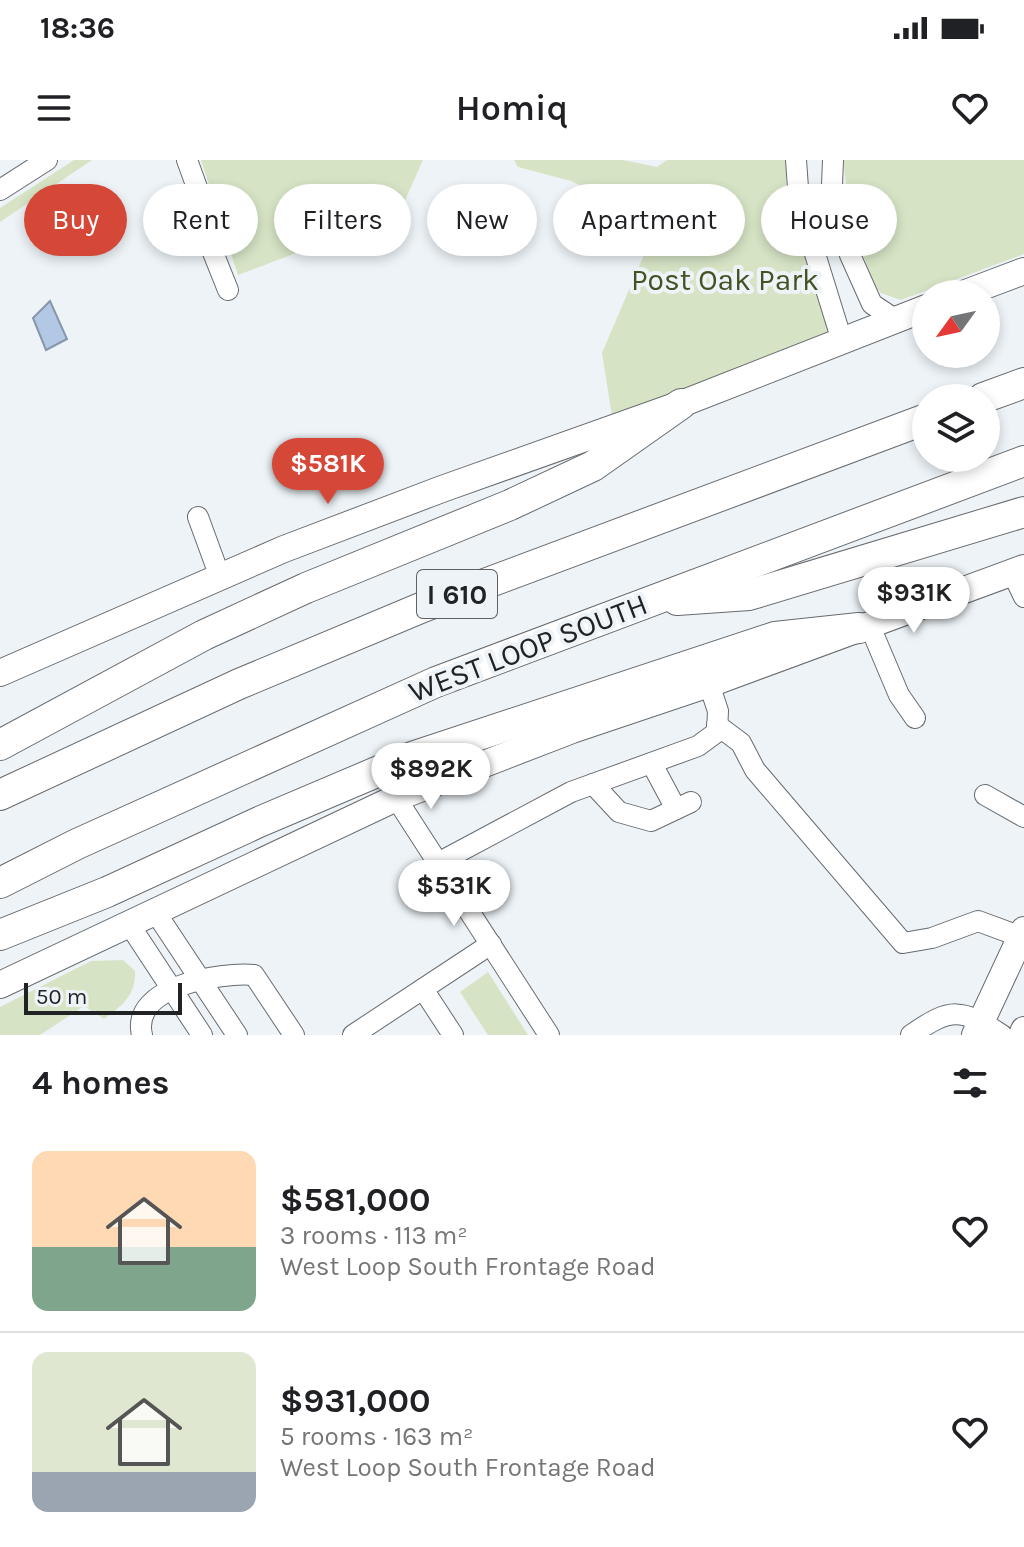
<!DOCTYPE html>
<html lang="en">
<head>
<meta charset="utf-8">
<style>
  :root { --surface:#fff; --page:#f6f6f6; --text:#202124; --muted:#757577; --line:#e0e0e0; --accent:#d54837 }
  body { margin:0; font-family:Karla,sans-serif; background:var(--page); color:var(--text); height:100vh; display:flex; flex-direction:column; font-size:30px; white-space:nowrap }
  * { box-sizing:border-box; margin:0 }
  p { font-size:26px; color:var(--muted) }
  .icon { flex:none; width:44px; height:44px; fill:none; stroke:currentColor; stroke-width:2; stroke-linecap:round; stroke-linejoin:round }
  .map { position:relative; height:875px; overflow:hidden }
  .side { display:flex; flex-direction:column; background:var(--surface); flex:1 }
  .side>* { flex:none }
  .hud { position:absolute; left:24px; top:24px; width:976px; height:72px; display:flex; gap:16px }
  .needle { width:52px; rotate:237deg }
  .tools { position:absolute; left:912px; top:120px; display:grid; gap:16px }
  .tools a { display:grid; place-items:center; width:88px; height:88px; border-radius:50%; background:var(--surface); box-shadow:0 4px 12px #0003; font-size:40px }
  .scale { position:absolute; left:24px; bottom:20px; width:158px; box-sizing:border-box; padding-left:8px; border:4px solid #202224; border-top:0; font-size:22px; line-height:28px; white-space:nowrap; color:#202224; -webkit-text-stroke:6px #edf3f7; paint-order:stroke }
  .price { position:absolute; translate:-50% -68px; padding:0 18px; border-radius:28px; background:#fff; color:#222; font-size:26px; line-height:52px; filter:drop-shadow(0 2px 4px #0008) }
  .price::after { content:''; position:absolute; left:50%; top:48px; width:24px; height:18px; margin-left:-12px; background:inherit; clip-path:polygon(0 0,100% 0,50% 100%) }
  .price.active { background:var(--accent); color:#fff }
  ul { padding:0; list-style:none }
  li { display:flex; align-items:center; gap:24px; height:200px; padding:0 32px }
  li+li { border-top:2px solid var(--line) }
  li span { display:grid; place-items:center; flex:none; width:224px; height:160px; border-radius:16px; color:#555 }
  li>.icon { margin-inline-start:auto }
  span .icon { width:96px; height:96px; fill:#fffc; stroke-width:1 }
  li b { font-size:34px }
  h2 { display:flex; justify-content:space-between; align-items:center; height:96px; padding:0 32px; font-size:34px }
  .pill { padding:0 28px; border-radius:36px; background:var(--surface); box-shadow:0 4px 12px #0003; font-size:28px; line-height:72px }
  .pill.active { background:var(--accent); color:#fff }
  .status { display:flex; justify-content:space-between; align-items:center; height:56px; padding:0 40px; background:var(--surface); direction:ltr }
  .status svg { height:22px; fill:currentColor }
  header { display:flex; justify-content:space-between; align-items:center; height:104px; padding:0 32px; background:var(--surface); font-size:36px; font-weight:600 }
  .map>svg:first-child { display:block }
  .green { fill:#d6e4c5 }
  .water { fill:#b3c8e5; stroke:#8796ab; stroke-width:2 }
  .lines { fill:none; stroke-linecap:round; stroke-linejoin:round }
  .minor-casing { stroke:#676b6f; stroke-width:22 }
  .major-casing { stroke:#676b6f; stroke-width:28 }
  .highway-casing { stroke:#676b6f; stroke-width:32 }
  .minor { stroke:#fff; stroke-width:20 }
  .major { stroke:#fff; stroke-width:26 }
  .highway { stroke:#fff; stroke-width:30 }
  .labels { text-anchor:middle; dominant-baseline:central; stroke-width:8; stroke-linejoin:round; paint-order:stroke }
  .shield { fill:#edf3f7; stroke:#5e6163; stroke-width:2 }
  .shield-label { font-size:28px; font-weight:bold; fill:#202224 }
  .park-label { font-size:30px; fill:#415322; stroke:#edf3f7 }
  .street-label { font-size:30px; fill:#202224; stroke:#edf3f7 }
</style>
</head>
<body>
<div class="status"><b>18:36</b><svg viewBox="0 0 49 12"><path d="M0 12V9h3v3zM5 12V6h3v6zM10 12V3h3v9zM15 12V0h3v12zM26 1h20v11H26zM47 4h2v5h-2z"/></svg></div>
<header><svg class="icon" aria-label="menu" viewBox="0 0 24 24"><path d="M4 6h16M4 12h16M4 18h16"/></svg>Homiq<svg class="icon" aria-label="heart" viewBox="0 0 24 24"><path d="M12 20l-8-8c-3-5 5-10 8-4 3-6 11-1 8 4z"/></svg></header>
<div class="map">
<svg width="1024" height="875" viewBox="0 0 1024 875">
  <rect width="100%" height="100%" fill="#edf3f7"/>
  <g class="green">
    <path d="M74 0H92L0 62V48Z"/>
    <path d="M201 0H423L399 54 238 115Z"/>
    <path d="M514 0H623L657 7 667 0H787L786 25 832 173 612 256 602 193 643 97 630 48 571 21 518 7Z"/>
    <path d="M843 0H1024V94L901 140 881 133 873 124 850 56Z"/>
    <path d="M123 800 135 811C136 835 123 845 104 859L84 846 40 875H0V847L91 801Z"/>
    <path d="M488 812 528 875H488L460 832Z"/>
  </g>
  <path class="water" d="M50 141 67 179 46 190 33 158Z"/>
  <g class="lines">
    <defs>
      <g id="minor">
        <path d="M187 0 203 44 204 70 228 130"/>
        <path d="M796 0 799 42 842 181"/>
        <path d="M833 0 832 25 850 95 872 144 896 160"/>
        <path d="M0 30 47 0"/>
        <path d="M198 357 220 417"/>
        <path d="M1012 412 1024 437"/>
        <path d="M869 464 899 535 915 558"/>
        <path d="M717 565 741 583 755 610 903 783 932 778 978 761 1024 778"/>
        <path d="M652 604 676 649"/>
        <path d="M593 624 619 652 651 661 691 642"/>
        <path d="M985 635 1024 657"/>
        <path d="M396 638 549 875"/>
        <path d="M438 703 571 632 698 586 717 572 718 551 709 524"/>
        <path d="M156 753 237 875"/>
        <path d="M129 764 202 875"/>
        <path d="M423 829 453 875"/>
        <path d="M142 875C130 826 221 812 254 815L294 875"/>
        <path d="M353 875 491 784"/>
        <path d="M911 875C951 847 961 848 1002 875"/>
      </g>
      <g id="major">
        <path d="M963 134 1024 111"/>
        <path d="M0 513 284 389 442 329 681 244 926 148"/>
        <path d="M0 825 396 638 572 570 709 524 1024 408"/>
        <path d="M975 875 1024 770"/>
        <path d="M1022 875 1024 870"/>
      </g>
      <g id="highway">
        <path d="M983 238 1024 223"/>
        <path d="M677 440 749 435 1024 352"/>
        <path d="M0 585 204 475 306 428 510 345 593 306 681 244"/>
        <path d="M0 635 239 524 423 447 926 259"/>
        <path d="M0 723 77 684 436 522 1024 301"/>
        <path d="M0 775 107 732 259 662 412 597 775 477 859 468"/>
      </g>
    </defs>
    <use href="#minor" class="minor-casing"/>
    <use href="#major" class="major-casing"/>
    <use href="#highway" class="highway-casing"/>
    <use href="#minor" class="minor"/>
    <use href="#major" class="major"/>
    <use href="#highway" class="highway"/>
  </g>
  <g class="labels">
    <rect class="shield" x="417" y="410" width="80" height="48" rx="6"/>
    <g class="shield-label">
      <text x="457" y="434">I 610</text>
    </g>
    <g class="park-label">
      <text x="725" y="120">Post Oak Park</text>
    </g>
    <g class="street-label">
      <text transform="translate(528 488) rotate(-21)">WEST LOOP SOUTH</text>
    </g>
  </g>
</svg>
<div class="tools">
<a><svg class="needle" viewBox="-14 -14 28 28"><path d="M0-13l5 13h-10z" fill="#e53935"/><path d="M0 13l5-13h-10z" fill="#757577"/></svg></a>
<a><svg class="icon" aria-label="layers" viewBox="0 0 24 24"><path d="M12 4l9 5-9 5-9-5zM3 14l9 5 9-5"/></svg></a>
</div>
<div class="scale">50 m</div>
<b class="price active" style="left:328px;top:346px">$581K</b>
<b class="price" style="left:914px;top:475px">$931K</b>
<b class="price" style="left:431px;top:651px">$892K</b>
<b class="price" style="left:454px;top:768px">$531K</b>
<div class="hud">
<a class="pill active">Buy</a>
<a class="pill">Rent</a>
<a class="pill">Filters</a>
<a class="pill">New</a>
<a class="pill">Apartment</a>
<a class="pill">House</a>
</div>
</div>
<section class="side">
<h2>4 homes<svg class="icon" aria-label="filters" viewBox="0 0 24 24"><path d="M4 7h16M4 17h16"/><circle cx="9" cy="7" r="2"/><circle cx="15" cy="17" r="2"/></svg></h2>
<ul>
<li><span style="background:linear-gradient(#ffd9b3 60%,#7fa58c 0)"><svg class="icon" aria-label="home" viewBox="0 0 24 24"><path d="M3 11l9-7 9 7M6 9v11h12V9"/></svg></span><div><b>$581,000</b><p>3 rooms · 113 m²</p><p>West Loop South Frontage Road</p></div><svg class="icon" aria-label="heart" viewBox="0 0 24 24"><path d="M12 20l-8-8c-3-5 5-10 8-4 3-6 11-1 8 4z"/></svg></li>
<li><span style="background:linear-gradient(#dfe7d0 75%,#9aa5b1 0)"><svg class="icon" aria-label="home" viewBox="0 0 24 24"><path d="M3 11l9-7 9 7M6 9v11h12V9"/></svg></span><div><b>$931,000</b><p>5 rooms · 163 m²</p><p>West Loop South Frontage Road</p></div><svg class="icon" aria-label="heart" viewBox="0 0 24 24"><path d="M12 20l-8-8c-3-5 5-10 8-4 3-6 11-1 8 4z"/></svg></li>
</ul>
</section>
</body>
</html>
